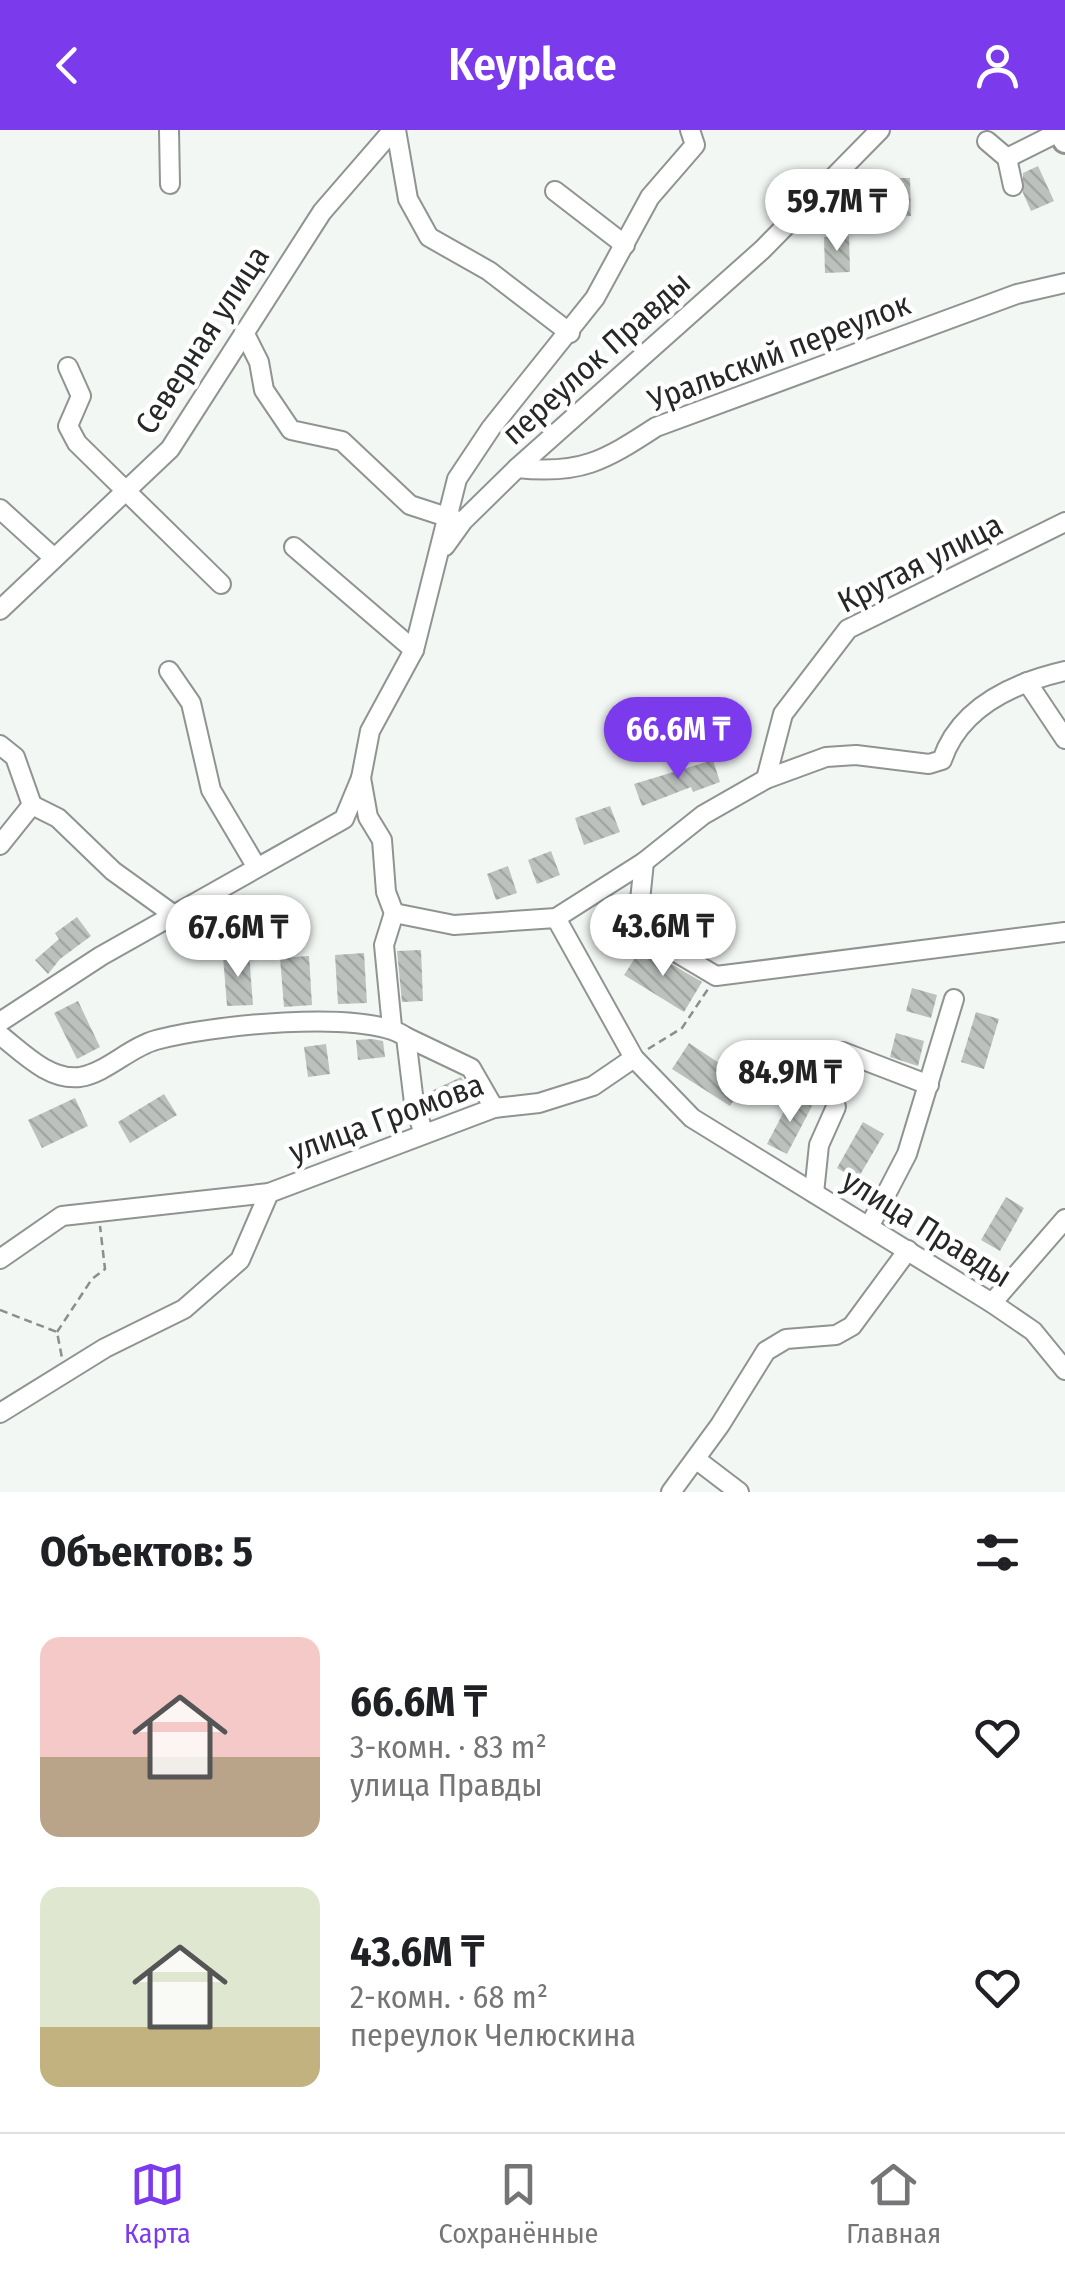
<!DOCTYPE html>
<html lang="ru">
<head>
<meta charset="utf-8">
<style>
  :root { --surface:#fff; --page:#f6f6f6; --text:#202124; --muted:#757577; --line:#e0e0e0; --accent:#7c3aed }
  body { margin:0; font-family:"Fira Sans Condensed",sans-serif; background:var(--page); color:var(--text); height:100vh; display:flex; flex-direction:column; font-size:38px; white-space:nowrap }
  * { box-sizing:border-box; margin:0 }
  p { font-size:32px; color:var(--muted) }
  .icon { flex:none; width:55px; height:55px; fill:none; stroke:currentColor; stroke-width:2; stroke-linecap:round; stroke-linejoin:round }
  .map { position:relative; height:1362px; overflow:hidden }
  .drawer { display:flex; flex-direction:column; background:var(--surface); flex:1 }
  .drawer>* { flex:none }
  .price { position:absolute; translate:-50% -85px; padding:0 22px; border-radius:35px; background:#fff; color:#222; font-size:32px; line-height:65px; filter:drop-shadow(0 2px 5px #0008) }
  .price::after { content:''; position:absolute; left:50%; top:60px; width:30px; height:22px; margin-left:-15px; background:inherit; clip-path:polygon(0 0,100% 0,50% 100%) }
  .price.current { background:var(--accent); color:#fff }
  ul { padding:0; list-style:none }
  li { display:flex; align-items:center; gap:30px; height:250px; padding:0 40px }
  li span { display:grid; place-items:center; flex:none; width:280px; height:200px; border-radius:20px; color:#555 }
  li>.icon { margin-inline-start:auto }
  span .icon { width:120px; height:120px; fill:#fffc; stroke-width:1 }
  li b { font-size:42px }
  h2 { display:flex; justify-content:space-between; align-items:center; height:120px; padding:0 40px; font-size:42px }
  header { display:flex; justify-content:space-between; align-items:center; height:130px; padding:0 40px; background:var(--accent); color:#fff; font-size:45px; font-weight:600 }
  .tab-bar { display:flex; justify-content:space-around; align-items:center; height:140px; border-top:2px solid var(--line); background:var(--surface); font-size:28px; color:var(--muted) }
  .tab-bar a { display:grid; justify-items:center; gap:5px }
  .tab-bar .current { color:var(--accent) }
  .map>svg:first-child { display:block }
  .building { fill:url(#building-back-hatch) }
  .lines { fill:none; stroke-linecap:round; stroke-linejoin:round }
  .minor-casing { stroke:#8f9491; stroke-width:22 }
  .major-casing { stroke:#8f9491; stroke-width:28 }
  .path { stroke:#8b8e8c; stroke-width:2.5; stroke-dasharray:8 5; stroke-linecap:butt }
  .minor { stroke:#fff; stroke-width:18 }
  .major { stroke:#fff; stroke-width:22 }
  .labels { text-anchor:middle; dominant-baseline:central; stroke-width:9; stroke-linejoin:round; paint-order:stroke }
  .street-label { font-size:32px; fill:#262827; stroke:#fff }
</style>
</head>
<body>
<header><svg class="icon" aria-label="back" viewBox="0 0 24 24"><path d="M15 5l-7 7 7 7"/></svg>Keyplace<svg class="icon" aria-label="person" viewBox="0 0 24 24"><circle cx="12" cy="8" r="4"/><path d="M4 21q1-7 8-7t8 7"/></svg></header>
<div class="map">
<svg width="1065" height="1362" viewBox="0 0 1065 1362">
  <defs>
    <pattern id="building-back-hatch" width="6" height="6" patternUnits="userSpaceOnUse" patternTransform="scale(2.5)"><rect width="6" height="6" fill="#bcc1be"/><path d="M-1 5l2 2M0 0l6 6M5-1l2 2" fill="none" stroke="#a1a6a3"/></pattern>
  </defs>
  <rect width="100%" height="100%" fill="#f2f7f4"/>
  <g class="building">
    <path d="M1038 36 1054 71 1031 81 1023 63V43Z"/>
    <path d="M885 48H910L911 86 886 87Z"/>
    <path d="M849 106 850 142 825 143 824 107Z"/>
    <path d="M713 630 720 652 693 662 691 657 642 676 634 654Z"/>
    <path d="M610 676 620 702 584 715 575 688Z"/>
    <path d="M551 721 560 745 537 754 528 730Z"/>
    <path d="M508 736 517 763 496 770 487 744Z"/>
    <path d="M77 787 91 806 60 829 48 844 35 830 59 809 55 803Z"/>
    <path d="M642 817 702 852 684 882 624 845Z"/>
    <path d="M421 820 423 871 402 872 397 821Z"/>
    <path d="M364 823 367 873 338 874 335 825Z"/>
    <path d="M249 824 253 875 227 876 223 826Z"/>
    <path d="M309 826 312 875 284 877 280 828Z"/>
    <path d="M912 858 937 865 931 888 906 881Z"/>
    <path d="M78 871 100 917 77 929 54 883Z"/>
    <path d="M976 882 999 889 984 939 961 932Z"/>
    <path d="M896 903 924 911 918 936 890 927Z"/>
    <path d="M372 909 383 911 385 927 358 930 356 910Z"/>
    <path d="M689 913 746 951 730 976 672 939Z"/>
    <path d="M326 914 330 944 308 947 304 917Z"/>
    <path d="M461 947 472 965 432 982 425 964Z"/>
    <path d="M164 964 177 985 130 1013 118 992Z"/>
    <path d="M792 966 812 976 787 1024 767 1014Z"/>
    <path d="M75 968 88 996 42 1018 28 990Z"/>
    <path d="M863 992 884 1004 857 1050 837 1038Z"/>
    <path d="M1006 1067 1024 1078 1000 1121 981 1110Z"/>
  </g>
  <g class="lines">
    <defs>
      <g id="minor">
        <path d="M169 0 170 54"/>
        <path d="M396 0 408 69 429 107 489 141 570 203"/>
        <path d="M987 11 1007 28 1013 56"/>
        <path d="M1007 28 1061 1"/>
        <path d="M555 61 625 115"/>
        <path d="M244 202 259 232 264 260 291 300 342 311 410 375 456 390"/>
        <path d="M68 237 81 266 68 296 77 313 221 454"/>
        <path d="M517 338C580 345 604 331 656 297L1017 164 1065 153"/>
        <path d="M0 379 54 428"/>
        <path d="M445 416 463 391 517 338 762 120 880 0"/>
        <path d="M294 417 414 520"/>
        <path d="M0 480 170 319 322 82 393 0"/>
        <path d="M169 541 191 573 211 660 256 736"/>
        <path d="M1027 552 1065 609"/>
        <path d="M0 615 15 627 32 675 58 688 113 741 174 785"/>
        <path d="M361 648 370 601 414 520 457 349 491 298 595 168 650 67 695 15 690 0"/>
        <path d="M766 649 783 584 848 499 1065 392"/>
        <path d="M0 715 32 675"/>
        <path d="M644 732 637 799 716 846 1065 802"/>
        <path d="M556 788 634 928 692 988 992 1173 1033 1201 1065 1240"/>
        <path d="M0 892 101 826 344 689 361 648 368 687 382 710 386 762 394 783 454 795 556 788 644 732 703 685 766 649 826 627 856 625 929 634 942 630C960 577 1013 553 1065 541"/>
        <path d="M392 897 384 815 394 783"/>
        <path d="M0 905C22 922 49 951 80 947 106 943 130 917 156 910 205 896 366 878 406 907L414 973 423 1001"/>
        <path d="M406 907 471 938 494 978"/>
        <path d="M843 922 929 955"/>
        <path d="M814 1063 819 1015 836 977"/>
        <path d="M869 1097 907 1024 954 869"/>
        <path d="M0 1129 62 1086 269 1063"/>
        <path d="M992 1173 1065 1089"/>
        <path d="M0 1283 105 1218 184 1179 240 1130 269 1063 494 978 539 973 593 956 634 928"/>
        <path d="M697 1330 739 1362"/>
        <path d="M671 1362 720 1295 766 1221 786 1209 836 1205 852 1196 908 1120"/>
      </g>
      <path id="major" d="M1060 0 1065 11"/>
    </defs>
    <use href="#minor" class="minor-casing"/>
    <use href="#major" class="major-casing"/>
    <g class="path">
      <path d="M648 919 682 898 708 859"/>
      <path d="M0 1180 57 1202 62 1228"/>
      <path d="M57 1202 92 1149 105 1139 100 1096"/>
    </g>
    <use href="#minor" class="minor"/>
    <use href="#major" class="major"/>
  </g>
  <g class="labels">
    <g class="street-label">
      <text transform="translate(202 210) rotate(-57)">Северная улица</text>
      <text transform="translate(779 222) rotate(-21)">Уральский переулок</text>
      <text transform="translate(596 228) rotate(-42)">переулок Правды</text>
      <text transform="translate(920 433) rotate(-27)">Крутая улица</text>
      <text transform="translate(386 988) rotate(-20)">улица Громова</text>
      <text transform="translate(927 1098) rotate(32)">улица Правды</text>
    </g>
  </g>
</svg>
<b class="price" style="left:837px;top:124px">59.7M ₸</b>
<b class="price current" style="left:678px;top:652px">66.6M ₸</b>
<b class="price" style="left:663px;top:849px">43.6M ₸</b>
<b class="price" style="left:238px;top:850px">67.6M ₸</b>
<b class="price" style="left:790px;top:995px">84.9M ₸</b>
</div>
<section class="drawer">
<h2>Объектов: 5<svg class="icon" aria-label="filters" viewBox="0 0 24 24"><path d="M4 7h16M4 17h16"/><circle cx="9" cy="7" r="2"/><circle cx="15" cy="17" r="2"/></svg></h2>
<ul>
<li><span style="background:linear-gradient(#f6c9c9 60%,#b9a48a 0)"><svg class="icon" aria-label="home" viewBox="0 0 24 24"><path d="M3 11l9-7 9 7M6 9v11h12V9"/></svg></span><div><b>66.6M ₸</b><p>3-комн. · 83 m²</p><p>улица Правды</p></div><svg class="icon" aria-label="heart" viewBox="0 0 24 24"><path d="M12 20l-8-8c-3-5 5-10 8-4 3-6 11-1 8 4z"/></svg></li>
<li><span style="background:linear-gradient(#dfe7d0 70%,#c2b280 0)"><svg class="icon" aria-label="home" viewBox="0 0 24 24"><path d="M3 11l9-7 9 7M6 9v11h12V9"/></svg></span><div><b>43.6M ₸</b><p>2-комн. · 68 m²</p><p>переулок Челюскина</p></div><svg class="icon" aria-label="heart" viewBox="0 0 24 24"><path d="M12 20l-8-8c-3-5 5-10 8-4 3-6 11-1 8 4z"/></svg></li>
</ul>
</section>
<nav class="tab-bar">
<a class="current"><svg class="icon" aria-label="map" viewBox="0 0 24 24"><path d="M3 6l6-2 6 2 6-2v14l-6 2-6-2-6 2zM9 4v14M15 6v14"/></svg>Карта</a>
<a><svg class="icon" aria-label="saved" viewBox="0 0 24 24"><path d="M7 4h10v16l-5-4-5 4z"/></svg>Сохранённые</a>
<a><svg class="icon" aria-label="home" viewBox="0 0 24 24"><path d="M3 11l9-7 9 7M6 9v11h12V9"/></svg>Главная</a>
</nav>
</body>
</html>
